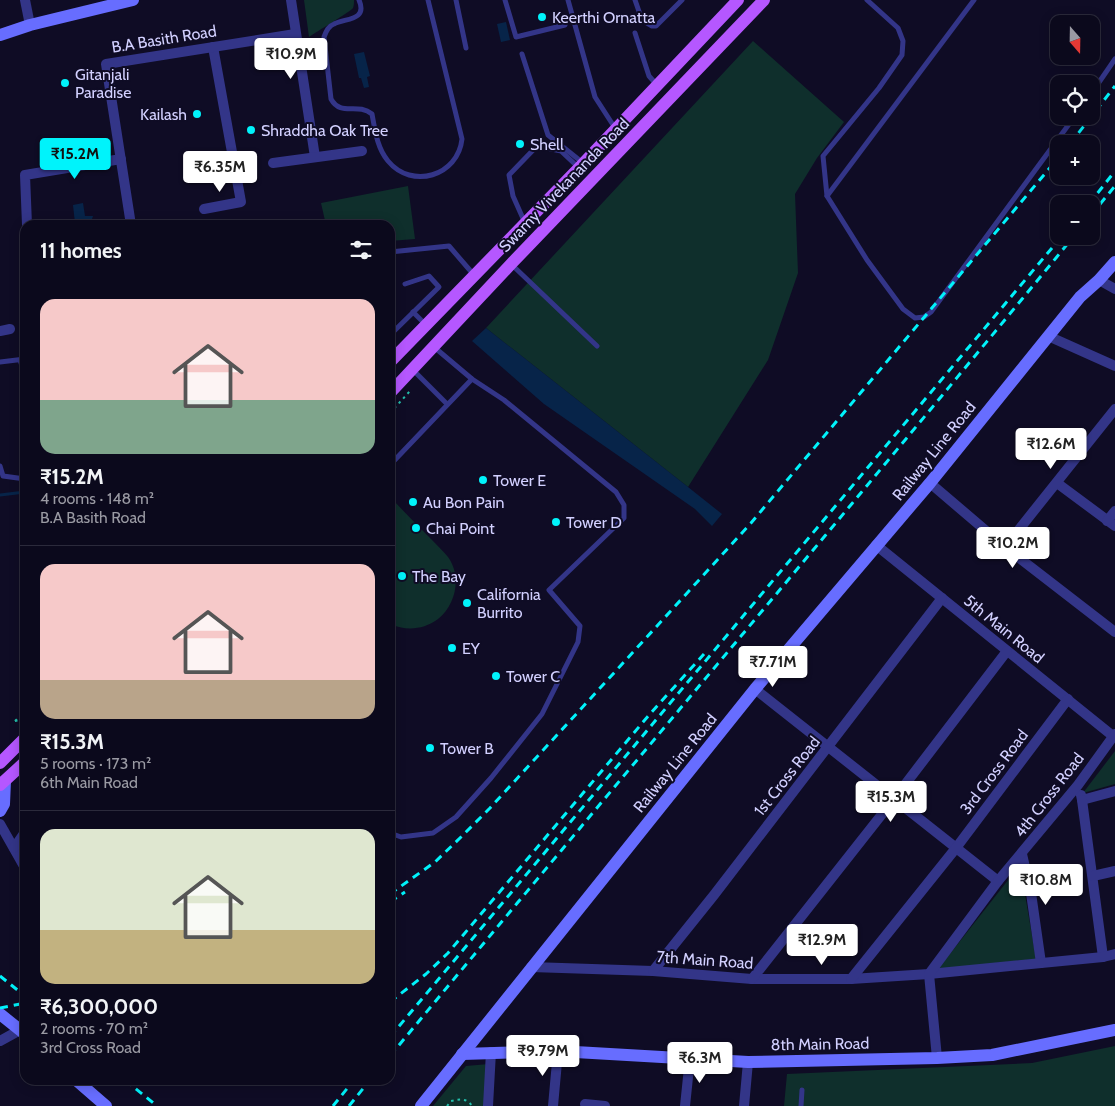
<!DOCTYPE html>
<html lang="en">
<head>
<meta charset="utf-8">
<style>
  :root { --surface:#0b091c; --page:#191729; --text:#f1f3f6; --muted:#9a9aa3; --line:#2b2a3b; --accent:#00f3fb }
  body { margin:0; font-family:Cabin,sans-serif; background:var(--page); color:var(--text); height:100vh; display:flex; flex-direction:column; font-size:19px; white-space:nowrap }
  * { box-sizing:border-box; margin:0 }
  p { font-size:16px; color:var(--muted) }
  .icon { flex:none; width:28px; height:28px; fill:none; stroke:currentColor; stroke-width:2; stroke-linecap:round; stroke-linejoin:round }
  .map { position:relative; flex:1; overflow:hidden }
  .side { position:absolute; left:20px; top:220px; width:375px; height:865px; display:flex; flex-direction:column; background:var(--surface); border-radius:15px; box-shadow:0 2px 12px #0003,0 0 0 1px var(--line) }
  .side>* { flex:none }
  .needle { width:32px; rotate:160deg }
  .tools { position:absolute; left:1050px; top:15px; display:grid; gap:10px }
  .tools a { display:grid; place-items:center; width:50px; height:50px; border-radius:10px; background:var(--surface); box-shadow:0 2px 12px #0003,0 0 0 1px var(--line); font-size:25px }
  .price { position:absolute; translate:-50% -42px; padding:0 11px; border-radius:5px; background:#fff; color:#222; font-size:16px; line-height:32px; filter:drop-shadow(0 1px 2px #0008) }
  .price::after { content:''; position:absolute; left:50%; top:30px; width:15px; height:11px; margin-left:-8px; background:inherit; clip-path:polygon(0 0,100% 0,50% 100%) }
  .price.on { background:var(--accent); color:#111 }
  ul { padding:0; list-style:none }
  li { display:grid; align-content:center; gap:10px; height:265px; padding:0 20px }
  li+li { border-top:1px solid var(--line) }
  li span { display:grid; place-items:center; height:155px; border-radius:15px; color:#555 }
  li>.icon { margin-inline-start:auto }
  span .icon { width:90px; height:90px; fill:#fffc; stroke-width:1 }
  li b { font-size:21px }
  h2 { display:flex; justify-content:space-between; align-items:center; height:60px; padding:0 20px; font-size:21px }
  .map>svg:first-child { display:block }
  .green { fill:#0f2f2c }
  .water { fill:#072449 }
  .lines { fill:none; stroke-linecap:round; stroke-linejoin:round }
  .stream { stroke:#072449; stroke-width:3 }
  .path { stroke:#23bfab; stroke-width:2; stroke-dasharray:2.5 4; stroke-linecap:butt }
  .lane { stroke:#333588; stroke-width:5 }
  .street { stroke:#333588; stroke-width:10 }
  .secondary { stroke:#676dff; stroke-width:12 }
  .primary { stroke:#b557ff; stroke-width:12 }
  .rail { stroke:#00f3fb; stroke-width:3; stroke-dasharray:8 6; stroke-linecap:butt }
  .poi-dot { fill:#00f3fb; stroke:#0f0c25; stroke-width:2 }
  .labels { text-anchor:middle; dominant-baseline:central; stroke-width:4; stroke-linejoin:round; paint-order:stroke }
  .poi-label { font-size:16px; fill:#d2d0ff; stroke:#0f0c25; text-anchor:start }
  .street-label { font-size:16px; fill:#d2d0ff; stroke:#0f0c25 }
</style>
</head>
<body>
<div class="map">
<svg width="1115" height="1106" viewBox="0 0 1115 1106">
  <rect width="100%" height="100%" fill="#0f0c25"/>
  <g class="green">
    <path d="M304 0H354C354 3 354 5 353 8 350 12 316 32 309 37Z"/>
    <path d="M753 41 844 122 817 158 795 194 798 273 768 360 688 487 486 328Z"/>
    <path d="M408 186 415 239 390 241V225H326L321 203Z"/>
    <path d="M394 501C406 514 419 527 432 540 437 545 443 551 448 557 462 576 456 605 438 619 423 630 406 631 390 624V505Z"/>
    <path d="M1115 751V784L1083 793Z"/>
    <path d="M1020 865 1036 959 938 969Z"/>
    <path d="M1115 1046V1106H784L787 1074 1032 1063Z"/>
    <path d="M489 1064 486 1106H433L466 1066Z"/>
  </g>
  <g class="water">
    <path d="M506 22 510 40 501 42 497 24Z"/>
    <path d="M364 52 370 76 367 77 369 87 364 88 361 78H359L354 54Z"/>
    <path d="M83 203 85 216H93L92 219 75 223 73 205Z"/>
    <path d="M486 328 688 487 722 514 712 526 695 509 544 404 472 341Z"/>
  </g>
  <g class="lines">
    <path class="stream" d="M0 495 25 492"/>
    <g class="path">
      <path d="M390 413 410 391"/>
      <path d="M15 721 25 712"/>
      <path d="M15 721 25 719"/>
      <path d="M447 1106 451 1101C460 1099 467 1098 472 1106"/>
    </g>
    <g class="lane">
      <path d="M359 0C368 21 345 18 334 24 328 26 326 32 324 37L331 99C341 117 357 102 372 114 375 130 377 148 388 161 412 190 458 176 462 139L428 0"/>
      <path d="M456 0 466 48"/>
      <path d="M505 0 516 37 565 25"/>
      <path d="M568 0 595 97 615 128"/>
      <path d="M635 0 642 20 652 26H656L682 0"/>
      <path d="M867 0 898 28 903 41 902 55 879 88 823 156 827 196 867 260 903 309 915 318 924 317 931 312 1075 116"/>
      <path d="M635 33 649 76 657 85"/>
      <path d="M522 54 548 135 583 163"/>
      <path d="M1091 94 1115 59"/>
      <path d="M827 196 974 0"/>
      <path d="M525 223 513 196 509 175 537 146 561 151 579 168"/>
      <path d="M390 252 449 246 474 275"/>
      <path d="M511 264 597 346"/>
      <path d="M413 312 425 324"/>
      <path d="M390 335 439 287 429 276 405 284"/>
      <path d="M20 360 25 375"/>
      <path d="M0 362 25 359"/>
      <path d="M412 369 447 404"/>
      <path d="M390 465 472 379"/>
      <path d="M0 466 3 476 25 479"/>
      <path d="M390 833 401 837 433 833 456 817 491 778 542 714 578 642 580 626 549 590 624 518V505L616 492 504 400 472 379 434 347"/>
      <path d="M801 1106 802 1090"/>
    </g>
    <g class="street">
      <path d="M25 0 30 25"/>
      <path d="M291 0 315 157"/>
      <path d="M273 163 362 151"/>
      <path d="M204 209 241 202 213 47"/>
      <path d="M27 225 25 175 121 159"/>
      <path d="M131 225 106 64 295 34"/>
      <path d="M1099 280 1115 289"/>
      <path d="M0 331 10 329"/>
      <path d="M1048 336 1115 366"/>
      <path d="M930 483 1005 547 1115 632"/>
      <path d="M1057 483 1115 526"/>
      <path d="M1107 521 1115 511"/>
      <path d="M876 545 1113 736"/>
      <path d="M1005 547 1115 409"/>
      <path d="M755 689 998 881"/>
      <path d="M1081 795 1082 800 1115 791"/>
      <path d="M1082 800 1103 957"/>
      <path d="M0 824 25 868"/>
      <path d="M14 848 25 832"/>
      <path d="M1022 854 1031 893 1041 963"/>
      <path d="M1093 876 1115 871"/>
      <path d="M531 967 653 971 752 979H851L929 974 1103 957 1115 954"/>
      <path d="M653 971 714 895 942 598"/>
      <path d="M752 979 894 799 1007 651"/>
      <path d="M851 979 956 848 1068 699"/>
      <path d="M0 1041 20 1030"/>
      <path d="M937 1058 929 974 998 881 1078 785 1115 734"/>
      <path d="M585 1104 605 1106"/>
      <path d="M488 1106 491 1052"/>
      <path d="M553 1106 558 1051"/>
      <path d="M685 1106 690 1058"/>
      <path d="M744 1106 748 1062"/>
    </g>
    <g class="secondary">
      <path d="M0 35 30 25 133 0"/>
      <path d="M0 811 4 804 5 781"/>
      <path d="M0 1014 25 1034"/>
      <path d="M462 1054 558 1051 748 1062 937 1058 992 1055 1115 1030"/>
      <path d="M76 1080 106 1106"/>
      <path d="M421 1106 755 689 930 483 1080 297 1099 280 1115 262"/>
    </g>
    <g class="primary">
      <path d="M390 362 579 168 738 0"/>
      <path d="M390 393 511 264 764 0"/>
      <path d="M0 763 25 738"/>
      <path d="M0 785 25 762"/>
    </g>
    <g class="rail">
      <path d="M1070 144 1115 86"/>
      <path d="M1089 204 1115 171"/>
      <path d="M1091 215 1115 186"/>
      <path d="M390 894 435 862 461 837 490 808 657 626 751 523 1059 157"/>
      <path d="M390 902 405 892"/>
      <path d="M0 976 25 996"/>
      <path d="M390 1002 426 974 448 953 649 715 704 654"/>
      <path d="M0 1008 25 1003"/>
      <path d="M390 1037 1062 236"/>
      <path d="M390 1056C617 782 848 511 1074 236"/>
      <path d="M125 1080 157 1106"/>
      <path d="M333 1106 354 1080"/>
      <path d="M349 1106 370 1080"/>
    </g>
  </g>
  <g class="poi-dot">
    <circle cx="542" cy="17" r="5"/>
    <circle cx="65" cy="83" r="5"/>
    <circle cx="197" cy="114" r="5"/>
    <circle cx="251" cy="130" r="5"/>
    <circle cx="520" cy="144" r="5"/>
    <circle cx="483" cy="480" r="5"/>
    <circle cx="413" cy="502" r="5"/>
    <circle cx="556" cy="522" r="5"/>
    <circle cx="416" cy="528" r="5"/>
    <circle cx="402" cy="576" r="5"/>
    <circle cx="467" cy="603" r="5"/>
    <circle cx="452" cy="648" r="5"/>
    <circle cx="496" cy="676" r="5"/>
    <circle cx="430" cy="748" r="5"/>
  </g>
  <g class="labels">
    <g class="poi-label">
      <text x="552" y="17">Keerthi Ornatta</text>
      <text x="75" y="74">Gitanjali<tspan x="75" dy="18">Paradise</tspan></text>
      <text x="187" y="114" text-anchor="end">Kailash</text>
      <text x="261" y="130">Shraddha Oak Tree</text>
      <text x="530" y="144">Shell</text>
      <text x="493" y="480">Tower E</text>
      <text x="423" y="502">Au Bon Pain</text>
      <text x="566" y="522">Tower D</text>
      <text x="426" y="528">Chai Point</text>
      <text x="412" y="576">The Bay</text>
      <text x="477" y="594">California<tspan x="477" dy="18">Burrito</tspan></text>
      <text x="462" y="648">EY</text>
      <text x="506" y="676">Tower C</text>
      <text x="440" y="748">Tower B</text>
    </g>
    <g class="street-label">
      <text transform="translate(164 39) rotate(-9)">B.A Basith Road</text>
      <text transform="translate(564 185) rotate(-46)">Swamy Vivekananda Road</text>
      <text transform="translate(934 451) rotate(-51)">Railway Line Road</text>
      <text transform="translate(1004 629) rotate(39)">5th Main Road</text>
      <text transform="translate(675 763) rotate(-51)">Railway Line Road</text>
      <text transform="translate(994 772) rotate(-53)">3rd Cross Road</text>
      <text transform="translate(787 776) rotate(-52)">1st Cross Road</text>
      <text transform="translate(1049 795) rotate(-52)">4th Cross Road</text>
      <text transform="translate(705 960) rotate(4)">7th Main Road</text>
      <text transform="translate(820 1044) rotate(-1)">8th Main Road</text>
    </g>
  </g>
</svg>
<div class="tools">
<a><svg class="needle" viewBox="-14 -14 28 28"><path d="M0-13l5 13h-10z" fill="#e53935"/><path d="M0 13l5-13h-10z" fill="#9a9aa3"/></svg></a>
<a><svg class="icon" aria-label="locate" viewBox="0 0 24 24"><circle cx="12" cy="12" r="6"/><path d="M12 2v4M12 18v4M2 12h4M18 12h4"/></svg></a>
<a>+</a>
<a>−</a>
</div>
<b class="price" style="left:291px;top:80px">₹10.9M</b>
<b class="price on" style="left:75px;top:180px">₹15.2M</b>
<b class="price" style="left:220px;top:193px">₹6.35M</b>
<b class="price" style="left:1051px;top:470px">₹12.6M</b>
<b class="price" style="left:1013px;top:569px">₹10.2M</b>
<b class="price" style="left:773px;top:688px">₹7.71M</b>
<b class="price" style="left:891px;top:823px">₹15.3M</b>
<b class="price" style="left:1046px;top:906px">₹10.8M</b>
<b class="price" style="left:822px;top:966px">₹12.9M</b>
<b class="price" style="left:543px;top:1077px">₹9.79M</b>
<b class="price" style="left:700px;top:1084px">₹6.3M</b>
<section class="side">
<h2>11 homes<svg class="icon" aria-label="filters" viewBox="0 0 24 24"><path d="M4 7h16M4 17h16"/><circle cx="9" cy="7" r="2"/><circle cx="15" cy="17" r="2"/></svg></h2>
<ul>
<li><span style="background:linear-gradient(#f6c9c9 65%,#7fa58c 0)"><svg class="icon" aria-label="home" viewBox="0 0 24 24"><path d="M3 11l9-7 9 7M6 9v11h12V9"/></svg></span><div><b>₹15.2M</b><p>4 rooms · 148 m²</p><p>B.A Basith Road</p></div></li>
<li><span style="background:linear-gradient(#f6c9c9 75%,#b9a48a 0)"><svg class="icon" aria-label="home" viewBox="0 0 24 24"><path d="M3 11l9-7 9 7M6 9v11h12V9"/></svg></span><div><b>₹15.3M</b><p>5 rooms · 173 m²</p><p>6th Main Road</p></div></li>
<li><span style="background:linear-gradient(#dfe7d0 65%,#c2b280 0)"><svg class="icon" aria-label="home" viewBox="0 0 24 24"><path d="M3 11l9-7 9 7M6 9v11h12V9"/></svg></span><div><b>₹6,300,000</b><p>2 rooms · 70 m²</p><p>3rd Cross Road</p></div></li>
</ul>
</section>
</div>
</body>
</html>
